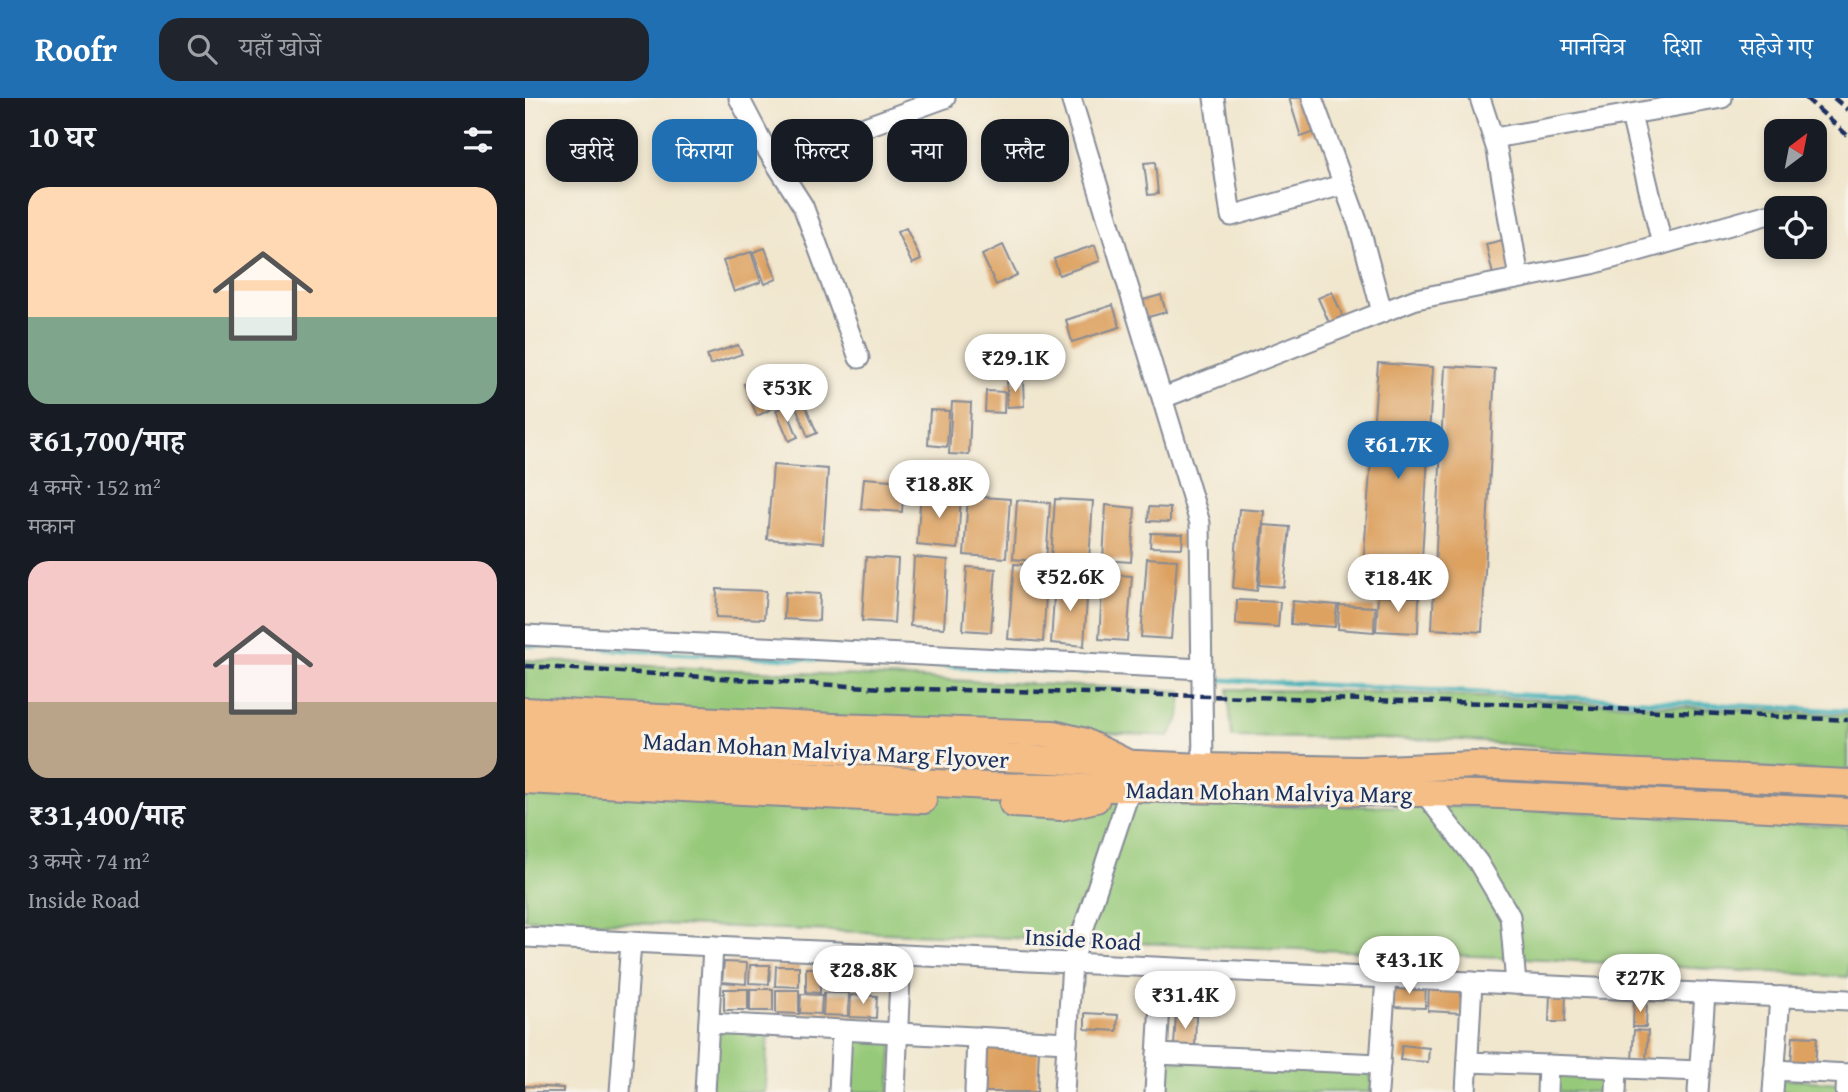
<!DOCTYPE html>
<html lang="hi">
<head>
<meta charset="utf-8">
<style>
  :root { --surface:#171b24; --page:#20242c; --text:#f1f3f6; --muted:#9ea1a6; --accent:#1f6fb2 }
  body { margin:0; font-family:"Gentium Book Plus","Noto Serif Devanagari",serif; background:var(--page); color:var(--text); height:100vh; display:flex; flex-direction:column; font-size:26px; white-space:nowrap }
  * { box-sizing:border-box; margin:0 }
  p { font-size:23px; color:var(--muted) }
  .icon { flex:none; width:38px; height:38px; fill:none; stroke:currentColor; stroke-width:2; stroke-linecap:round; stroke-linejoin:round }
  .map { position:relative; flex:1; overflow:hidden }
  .sheet { display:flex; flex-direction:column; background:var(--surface); width:525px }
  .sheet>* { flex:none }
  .hud { position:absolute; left:21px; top:21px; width:665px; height:63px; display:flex; gap:14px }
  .needle { width:46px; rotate:32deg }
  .fabs { position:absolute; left:1239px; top:21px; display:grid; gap:14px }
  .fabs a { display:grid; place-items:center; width:63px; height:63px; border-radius:14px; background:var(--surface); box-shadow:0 4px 10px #0003; font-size:35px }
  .price { position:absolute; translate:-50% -60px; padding:0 16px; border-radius:24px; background:#fff; color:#222; font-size:23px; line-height:46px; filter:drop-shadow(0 2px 4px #0008) }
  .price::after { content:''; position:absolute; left:50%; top:42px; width:21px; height:16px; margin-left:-10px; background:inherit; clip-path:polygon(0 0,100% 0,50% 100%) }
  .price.on { background:var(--accent); color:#fff }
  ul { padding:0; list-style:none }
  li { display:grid; align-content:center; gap:14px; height:371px; padding:0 28px }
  li span { display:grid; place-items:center; height:217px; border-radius:21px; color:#555 }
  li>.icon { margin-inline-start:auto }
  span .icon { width:126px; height:126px; fill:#fffc; stroke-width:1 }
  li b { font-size:30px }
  h2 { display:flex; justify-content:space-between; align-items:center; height:84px; padding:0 28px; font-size:30px }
  .tag { padding:0 24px; border-radius:21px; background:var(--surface); box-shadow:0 4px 10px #0003; font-size:24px; line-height:63px }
  .tag.on { background:var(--accent); color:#fff }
  header { display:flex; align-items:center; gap:42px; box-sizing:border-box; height:98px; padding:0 35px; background:var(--accent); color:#fff }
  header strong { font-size:33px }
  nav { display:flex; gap:38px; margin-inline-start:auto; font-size:24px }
  .search { width:490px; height:63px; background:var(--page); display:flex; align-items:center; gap:18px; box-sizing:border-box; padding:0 24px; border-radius:21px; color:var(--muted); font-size:26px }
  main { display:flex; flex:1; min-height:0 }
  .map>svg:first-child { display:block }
  .green { fill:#96c979; stroke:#587c6c; stroke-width:2 }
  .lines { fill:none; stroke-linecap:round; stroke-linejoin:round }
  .stream { stroke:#3fb0b8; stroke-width:4.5 }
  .building { fill:#dda161 }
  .minor-casing { stroke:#868b96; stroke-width:23 }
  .major-casing { stroke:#868b96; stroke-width:30 }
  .minor { stroke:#fff; stroke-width:19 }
  .major { stroke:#f6be87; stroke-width:26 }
  .rail { stroke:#1b2f5e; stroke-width:4.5; stroke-dasharray:10 5; stroke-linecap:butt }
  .labels { text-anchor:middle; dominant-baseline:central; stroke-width:6; stroke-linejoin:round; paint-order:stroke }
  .street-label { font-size:24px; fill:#1b2f5e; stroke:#f7f3e8 }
</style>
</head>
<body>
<header>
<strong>Roofr</strong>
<div class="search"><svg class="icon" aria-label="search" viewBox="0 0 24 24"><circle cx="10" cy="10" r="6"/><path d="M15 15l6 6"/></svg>यहाँ खोजें</div>
<nav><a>मानचित्र</a><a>दिशा</a><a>सहेजे गए</a></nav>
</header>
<main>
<section class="sheet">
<h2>10 घर<svg class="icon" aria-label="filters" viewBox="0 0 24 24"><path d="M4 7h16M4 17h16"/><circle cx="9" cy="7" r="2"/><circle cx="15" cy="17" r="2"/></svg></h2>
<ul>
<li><span style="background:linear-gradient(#ffd9b3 60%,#7fa58c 0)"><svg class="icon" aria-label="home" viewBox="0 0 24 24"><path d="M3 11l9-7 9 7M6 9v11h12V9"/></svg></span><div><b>₹61,700/माह</b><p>4 कमरे · 152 m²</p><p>मकान</p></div></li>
<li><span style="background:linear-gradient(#f6c9c9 65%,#b9a48a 0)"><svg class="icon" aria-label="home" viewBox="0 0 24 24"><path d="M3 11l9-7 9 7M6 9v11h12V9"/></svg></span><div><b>₹31,400/माह</b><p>3 कमरे · 74 m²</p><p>Inside Road</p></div></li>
</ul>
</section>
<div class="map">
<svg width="1323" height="994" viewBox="0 0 1323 994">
  <rect width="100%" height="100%" fill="#f7f3e8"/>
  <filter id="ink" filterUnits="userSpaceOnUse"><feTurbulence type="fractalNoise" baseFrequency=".0143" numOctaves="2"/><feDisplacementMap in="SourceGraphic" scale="14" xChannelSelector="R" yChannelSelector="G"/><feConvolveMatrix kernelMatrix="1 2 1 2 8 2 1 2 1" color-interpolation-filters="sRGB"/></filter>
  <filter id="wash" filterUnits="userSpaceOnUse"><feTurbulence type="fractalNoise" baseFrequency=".00686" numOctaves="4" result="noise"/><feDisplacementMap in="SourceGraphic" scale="28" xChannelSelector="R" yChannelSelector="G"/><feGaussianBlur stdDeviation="1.57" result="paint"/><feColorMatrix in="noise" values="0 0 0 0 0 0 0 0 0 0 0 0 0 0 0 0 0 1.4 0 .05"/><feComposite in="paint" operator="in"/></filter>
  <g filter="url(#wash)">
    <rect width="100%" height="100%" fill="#f1e7cf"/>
    <g class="green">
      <path d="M0 562 657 593 655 619 644 638 64 612 0 606Z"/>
      <path d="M703 591 869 595 1323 617V674L1247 671 936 642 707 639Z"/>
      <path d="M21 675 673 707 965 709 1323 729V879L999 860 0 821V683Z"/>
      <path d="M189 931 243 934 240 994H185Z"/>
      <path d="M322 938 368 940 365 994H319Z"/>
      <path d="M638 962 847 973 846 994H636Z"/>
      <path d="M1029 973 1086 976 1085 994H1028Z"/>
      <path d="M1256 981 1316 985 1315 994H1255Z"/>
    </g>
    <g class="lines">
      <g class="stream">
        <path d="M0 547 560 575"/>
        <path d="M681 581 1323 613"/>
      </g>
    </g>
    <g id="blocks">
      <g class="building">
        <path d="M764 0H786L796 32 776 39Z"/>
        <path d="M630 64 633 96 623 97 619 65Z"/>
        <path d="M381 130 396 162 387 166 372 134Z"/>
        <path d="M982 141 989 172 968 177 961 146Z"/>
        <path d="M478 147 492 177 471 187 457 157Z"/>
        <path d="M570 147 575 163 534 177 529 161Z"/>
        <path d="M240 150 252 181 240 186 228 154Z"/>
        <path d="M226 154 236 184 209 194 198 163Z"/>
        <path d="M807 194 820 223 806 229 793 200Z"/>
        <path d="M636 197 641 214 616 221 611 204Z"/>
        <path d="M588 207 595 229 547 244 541 222Z"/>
        <path d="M213 247 217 256 185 267 182 257Z"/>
        <path d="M853 265 908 269 895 496H836Z"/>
        <path d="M920 268 970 271 957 534 907 531Z"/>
        <path d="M245 274 257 307 246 311 233 279Z"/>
        <path d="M231 281 244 312 232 318 219 286Z"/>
        <path d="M482 284H498L499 308 482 309Z"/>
        <path d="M461 293 480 294 479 315 460 314Z"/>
        <path d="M278 302 292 335 283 339 270 306Z"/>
        <path d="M427 304 446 305 444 357 424 356Z"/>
        <path d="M260 308 273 339 264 343 251 312Z"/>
        <path d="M405 312 424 313 422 349 403 347Z"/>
        <path d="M248 367 303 371 298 445 242 441Z"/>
        <path d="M339 380 379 383 377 414 336 411Z"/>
        <path d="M396 393 436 396 433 451 392 447Z"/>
        <path d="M443 398 485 401 481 460 439 457Z"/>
        <path d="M530 401 568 403 563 477 525 474Z"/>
        <path d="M492 402 525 405 521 464 488 461Z"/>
        <path d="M581 407 610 410 606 464 578 462Z"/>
        <path d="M624 409 645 410V424L623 423Z"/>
        <path d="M714 411 739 413 732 493 708 490Z"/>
        <path d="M739 427 765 429 759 489 734 487Z"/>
        <path d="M626 435 658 436 657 450 625 449Z"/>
        <path d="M341 459 373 461 369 525 337 523Z"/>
        <path d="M389 459 423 462 419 530 385 528Z"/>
        <path d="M622 460 652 462 646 541 616 539Z"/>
        <path d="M489 466 523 468 518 544 483 541Z"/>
        <path d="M442 469 471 471 466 534 438 532Z"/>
        <path d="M578 476 607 478 602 543 574 541Z"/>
        <path d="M530 483 563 485 559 548 526 545Z"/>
        <path d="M192 491 241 493 239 521 191 519Z"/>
        <path d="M260 494 295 496 294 523 259 521Z"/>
        <path d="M853 498 894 499 893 535 851 533Z"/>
        <path d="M712 502 755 504 753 529 711 526Z"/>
        <path d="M767 503 812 507 810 529 766 526Z"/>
        <path d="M814 507 850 509 849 534 813 531Z"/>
        <path d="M199 864 222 865 221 886 197 884Z"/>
        <path d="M225 867H245L244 886 224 885Z"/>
        <path d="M251 868H274V889L250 888Z"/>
        <path d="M281 870H295V895L281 894Z"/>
        <path d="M328 870 351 872 350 891 327 889Z"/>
        <path d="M300 871 325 872V889L300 888Z"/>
        <path d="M654 880 678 881 675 916 651 914Z"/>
        <path d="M868 885 901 886 900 910 867 909Z"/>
        <path d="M904 888 938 889 937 915 903 913Z"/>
        <rect x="199" y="891" width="24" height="21"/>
        <rect x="225" y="891" width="23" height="22"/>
        <path d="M251 892H274V916L251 915Z"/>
        <path d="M299 895H324L323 918 298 917Z"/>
        <path d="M1025 895 1041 896 1040 924H1024Z"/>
        <path d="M276 896 297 897 296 916 275 915Z"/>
        <path d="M326 897 352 898 351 920 325 919Z"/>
        <path d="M1109 902 1122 903 1121 929H1108Z"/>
        <path d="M560 915 593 917 592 933 560 931Z"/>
        <path d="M651 917 671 918 670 949 649 947Z"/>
        <path d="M1109 932 1123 933 1121 963 1107 962Z"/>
        <path d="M1268 938 1292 939 1290 969 1266 967Z"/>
        <path d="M877 947 904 950 903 964 875 962Z"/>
        <path d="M455 948 514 952 512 994H453Z"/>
        <path d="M0 988 38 990V994H0Z"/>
      </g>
    </g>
  </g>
  <g filter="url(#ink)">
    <use href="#blocks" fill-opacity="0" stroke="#868b96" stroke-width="2"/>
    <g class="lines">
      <defs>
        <g id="minor">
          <path d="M214 0 236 42 278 108 334 260"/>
          <path d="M546 0 675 425 678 669"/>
          <path d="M689 0 706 118 817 87"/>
          <path d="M787 0 835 131 857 214"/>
          <path d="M955 0 972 52 994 180"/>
          <path d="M1106 17 1137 146"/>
          <path d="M969 40 1197 0"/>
          <path d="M249 62 420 0"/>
          <path d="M638 300 891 201 1067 166 1251 114"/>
          <path d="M0 537 677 571"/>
          <path d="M900 696 953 764 985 818 991 886"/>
          <path d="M0 839 1323 902"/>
          <path d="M184 925 542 944"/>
          <path d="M632 956 855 966"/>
          <path d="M943 964 1175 973"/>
          <path d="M1249 972 1323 976"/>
          <path d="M95 994 106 844"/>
          <path d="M180 994 188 848"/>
          <path d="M314 994 317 932"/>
          <path d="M370 994 376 857"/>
          <path d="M450 994 452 939"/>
          <path d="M539 994 547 865 605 692"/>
          <path d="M630 994 637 870"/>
          <path d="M853 994 861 880"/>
          <path d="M941 994 947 884"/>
          <path d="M1022 994 1023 967"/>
          <path d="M1091 994 1092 970"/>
          <path d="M1173 994 1180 895"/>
          <path d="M1248 994 1255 899"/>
          <path d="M1321 994 1322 976"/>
        </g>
        <g id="major">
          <path d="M0 613 309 629 529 636 557 643 598 663"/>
          <path d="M0 638 678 669 835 672 950 667 1323 685"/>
          <path d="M0 660 462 688 955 696 1323 714"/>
          <path d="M0 682 398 702"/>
          <path d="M488 706 536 709 571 701"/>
        </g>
      </defs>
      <use href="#minor" class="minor-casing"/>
      <use href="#major" class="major-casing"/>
      <use href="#minor" class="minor"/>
      <use href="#major" class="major"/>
      <g class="rail">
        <path d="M1281 0 1323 38"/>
        <path d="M1309 0 1323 12"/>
        <path d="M0 568 358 590 964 605 1323 622"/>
      </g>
    </g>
  </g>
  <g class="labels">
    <g class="street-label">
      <text transform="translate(301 652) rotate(3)">Madan Mohan Malviya Marg Flyover</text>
      <text transform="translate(744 694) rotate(1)">Madan Mohan Malviya Marg</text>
      <text transform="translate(558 841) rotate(3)">Inside Road</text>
    </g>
  </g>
</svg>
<div class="fabs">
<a><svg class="needle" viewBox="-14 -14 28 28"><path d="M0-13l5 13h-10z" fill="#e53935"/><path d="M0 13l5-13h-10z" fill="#9ea1a6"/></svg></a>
<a><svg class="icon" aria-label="locate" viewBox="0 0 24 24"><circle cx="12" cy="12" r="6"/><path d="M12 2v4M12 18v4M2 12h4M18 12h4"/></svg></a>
</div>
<b class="price" style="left:490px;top:296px">₹29.1K</b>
<b class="price" style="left:262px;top:326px">₹53K</b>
<b class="price on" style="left:873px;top:383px">₹61.7K</b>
<b class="price" style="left:414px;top:422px">₹18.8K</b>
<b class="price" style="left:545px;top:515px">₹52.6K</b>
<b class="price" style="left:873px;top:516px">₹18.4K</b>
<b class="price" style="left:884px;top:898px">₹43.1K</b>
<b class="price" style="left:338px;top:908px">₹28.8K</b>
<b class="price" style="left:1115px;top:916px">₹27K</b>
<b class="price" style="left:660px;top:933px">₹31.4K</b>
<div class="hud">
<a class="tag">खरीदें</a>
<a class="tag on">किराया</a>
<a class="tag">फ़िल्टर</a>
<a class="tag">नया</a>
<a class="tag">फ़्लैट</a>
</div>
</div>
</main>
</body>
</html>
